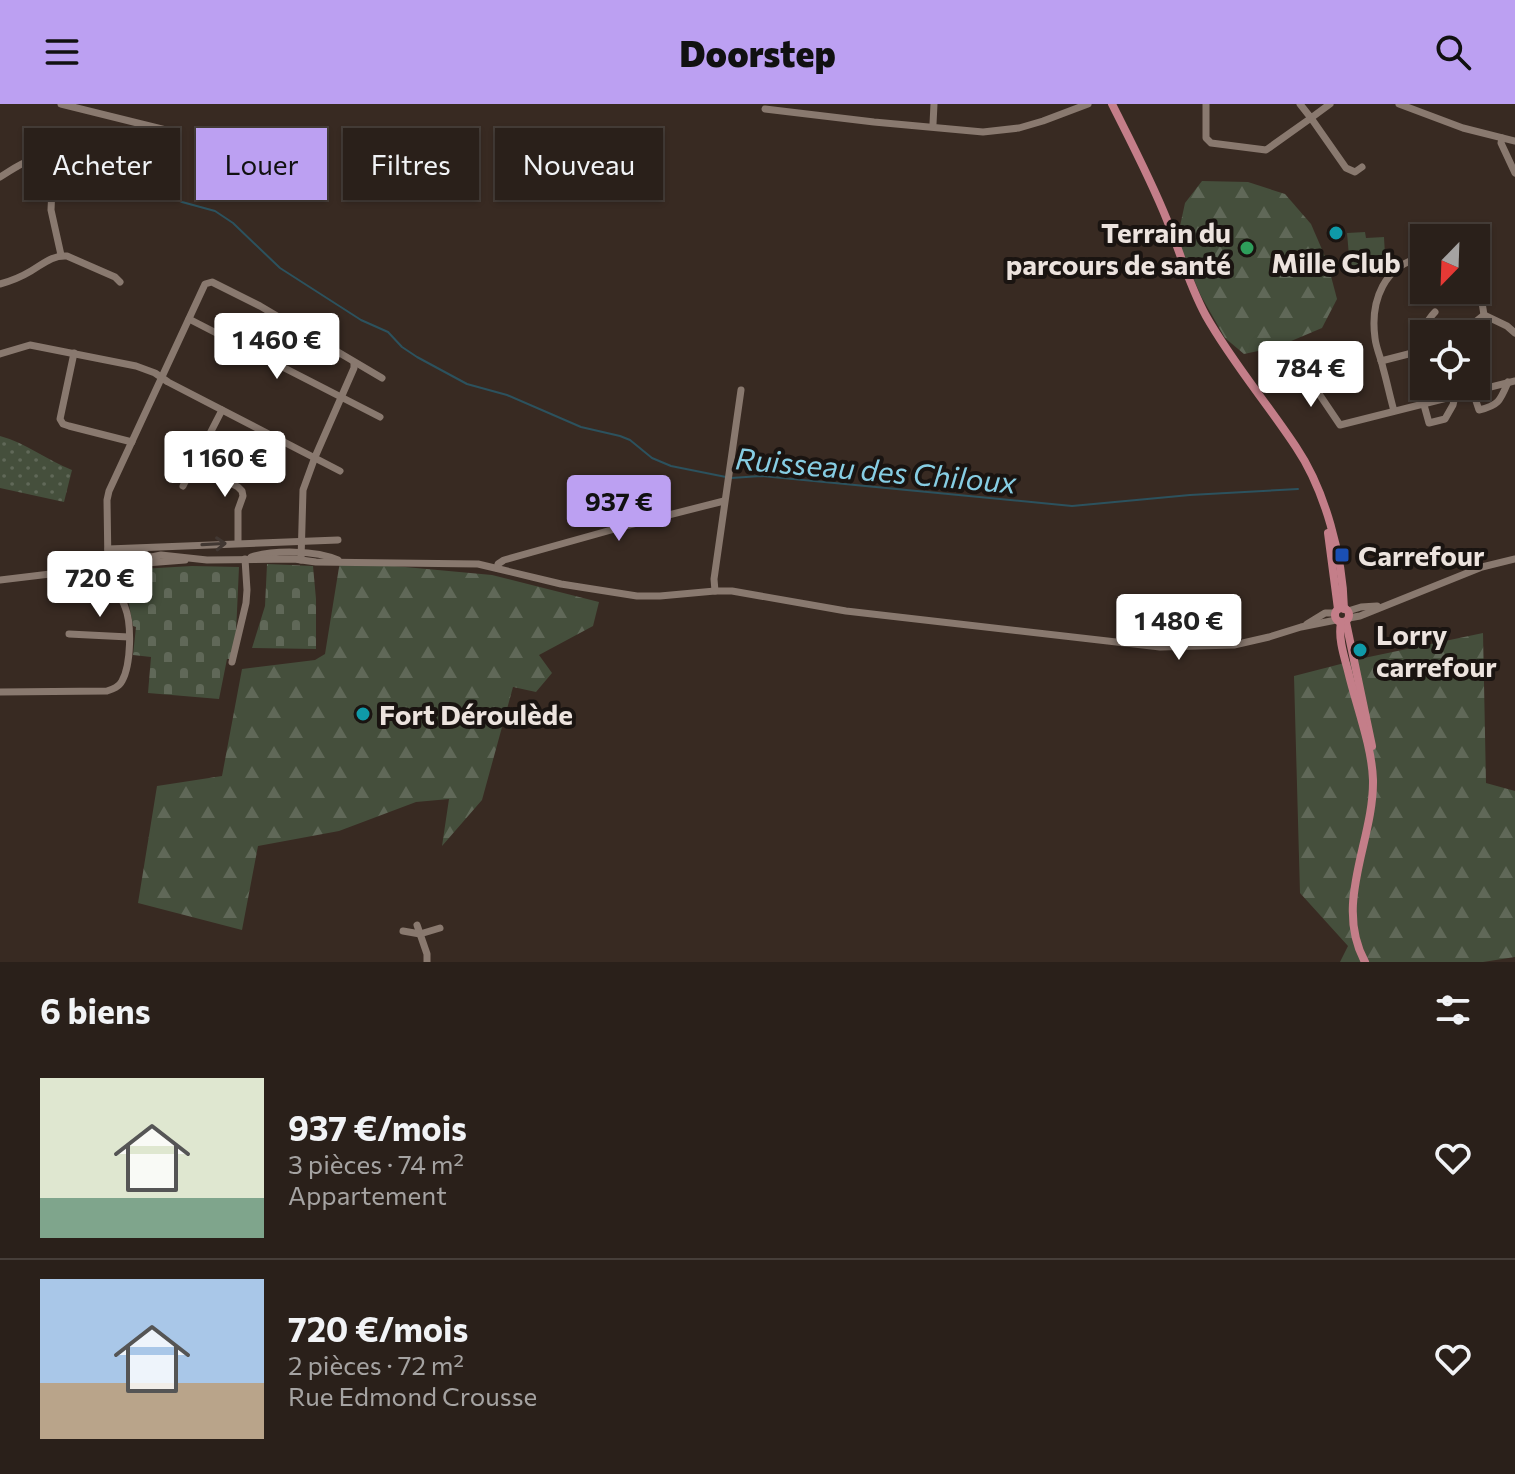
<!DOCTYPE html>
<html lang="fr">
<head>
<meta charset="utf-8">
<style>
  :root { --surface:#2a201a; --page:#362d27; --text:#f1f3f6; --muted:#a5a3a2; --line:#463e39; --accent:#bca0f2 }
  body { margin:0; font-family:Commissioner,sans-serif; background:var(--page); color:var(--text); height:100vh; display:flex; flex-direction:column; font-size:30px; white-space:nowrap }
  * { box-sizing:border-box; margin:0 }
  p { font-size:26px; color:var(--muted) }
  .icon { flex:none; width:44px; height:44px; fill:none; stroke:currentColor; stroke-width:2; stroke-linecap:round; stroke-linejoin:round }
  .map { position:relative; height:858px; overflow:hidden }
  .sheet { display:flex; flex-direction:column; background:var(--surface); flex:1 }
  .sheet>* { flex:none }
  .banner { position:absolute; left:24px; top:24px; width:800px; height:72px; display:flex; gap:16px }
  .needle { width:52px; rotate:203deg }
  .controls { position:absolute; left:1410px; top:120px; display:grid; gap:16px }
  .controls a { display:grid; place-items:center; width:80px; height:80px; border-radius:0px; background:var(--surface); box-shadow:0 2px 6px #0004,0 0 0 2px var(--line); font-size:40px }
  .price { position:absolute; translate:-50% -68px; padding:0 18px; border-radius:8px; background:#fff; color:#222; font-size:26px; line-height:52px; filter:drop-shadow(0 2px 4px #0008) }
  .price::after { content:''; position:absolute; left:50%; top:48px; width:24px; height:18px; margin-left:-12px; background:inherit; clip-path:polygon(0 0,100% 0,50% 100%) }
  .price.on { background:var(--accent); color:#111 }
  ul { padding:0; list-style:none }
  li { display:flex; align-items:center; gap:24px; height:200px; padding:0 40px }
  li+li { border-top:2px solid var(--line) }
  li span { display:grid; place-items:center; flex:none; width:224px; height:160px; border-radius:0px; color:#555 }
  li>.icon { margin-inline-start:auto }
  span .icon { width:96px; height:96px; fill:#fffc; stroke-width:1 }
  li b { font-size:34px }
  h2 { display:flex; justify-content:space-between; align-items:center; height:96px; padding:0 40px; font-size:34px }
  .pill { padding:0 28px; border-radius:0px; background:var(--surface); box-shadow:0 2px 6px #0004,0 0 0 2px var(--line); font-size:28px; line-height:72px }
  .pill.on { background:var(--accent); color:#111 }
  header { display:flex; justify-content:space-between; align-items:center; height:104px; padding:0 40px; background:var(--accent); color:#111; font-size:36px; font-weight:800 }
  .map>svg:first-child { display:block }
  .grass { fill:#454f3c }
  .forest { fill:url(#forest-firs) }
  .cemetery { fill:url(#cemetery-stones) }
  .park { fill:url(#park-dots) }
  .lines { fill:none; stroke-linecap:round; stroke-linejoin:round }
  .stream { stroke:#2c525e; stroke-width:2 }
  .minor { stroke:#89796f; stroke-width:7 }
  .major { stroke:#c47e89; stroke-width:8 }
  .oneway { stroke:#413732 }
  .culture-dot { fill:#0f9aa8; stroke:#1a1411; stroke-width:3 }
  .leisure-dot { fill:#2e9e5b; stroke:#1a1411; stroke-width:3 }
  .transit-dot { fill:#1a4fb4; stroke:#1a1411; stroke-width:3 }
  .labels { text-anchor:middle; dominant-baseline:central; stroke-width:8; stroke-linejoin:round; paint-order:stroke }
  .poi-label { font-size:28px; font-weight:bold; fill:#ece3de; stroke:#1a1411; text-anchor:start }
  .water-label { font-size:30px; font-style:italic; fill:#86cde3; stroke:#1a1411 }
</style>
</head>
<body>
<header><svg class="icon" aria-label="menu" viewBox="0 0 24 24"><path d="M4 6h16M4 12h16M4 18h16"/></svg>Doorstep<svg class="icon" aria-label="search" viewBox="0 0 24 24"><circle cx="10" cy="10" r="6"/><path d="M15 15l6 6"/></svg></header>
<div class="map">
<svg width="1515" height="858" viewBox="0 0 1515 858">
  <defs>
    <pattern id="forest-firs" width="22" height="20" patternUnits="userSpaceOnUse" patternTransform="scale(2)"><rect width="22" height="20" fill="#454f3c"/><path d="M5 1l3.5 6h-7zM16 11l3.5 6h-7z" fill="#606858"/></pattern>
    <pattern id="cemetery-stones" width="16" height="16" patternUnits="userSpaceOnUse" patternTransform="scale(2)"><rect width="16" height="16" fill="#454f3c"/><path d="M2 7V4a2 2 0 0 1 4 0v3zM10 15v-3a2 2 0 0 1 4 0v3z" fill="#606858"/></pattern>
    <pattern id="park-dots" width="8" height="8" patternUnits="userSpaceOnUse" patternTransform="scale(2)"><rect width="8" height="8" fill="#454f3c"/><path d="M2 2h.1M6 6h.1" fill="none" stroke="#606858" stroke-width="1.8" stroke-linecap="round"/></pattern>
  </defs>
  <rect width="100%" height="100%" fill="#382a22"/>
  <path class="grass" d="M1365 128 1366 134 1384 133 1386 168 1367 169V163L1350 164 1347 129Z"/>
  <g class="forest">
    <path d="M1202 77 1248 78 1285 90 1311 120 1327 157 1337 195 1322 224 1277 243 1244 250 1225 234 1201 192 1177 136 1185 99Z"/>
    <path d="M340 457 492 471 599 498 593 522 539 551 552 569 536 588 513 583 482 696 442 742 449 695 416 698 339 727 258 742 242 826 138 799 157 682 222 672 242 565 315 556 325 550Z"/>
    <path d="M1483 529 1486 679 1515 687V853L1483 858H1340L1348 842 1300 789 1294 572 1364 554Z"/>
  </g>
  <g class="cemetery">
    <path d="M267 460 313 462 316 495V545L252 544 265 502Z"/>
    <path d="M192 462 239 463 236 529 230 555H227L219 595 148 589 151 553 133 551 136 523 133 522 129 500 116 471 115 468 140 469V465Z"/>
  </g>
  <path class="park" d="M0 332C26 339 47 356 72 366L64 398 0 384Z"/>
  <g class="lines">
    <path class="stream" d="M144 79 182 98 215 107 233 119 280 164 361 216 388 228 402 243 417 253 467 280 507 291 581 323 620 332 630 336 652 354 671 362 731 374 761 372 1072 402 1190 391 1298 385"/>
    <g class="minor">
      <path d="M61 0 178 29"/>
      <path d="M1206 0V34L1211 39 1266 46 1311 14 1346 64 1355 68 1362 63"/>
      <path d="M1300 0 1311 14 1330 0"/>
      <path d="M1399 0 1463 24 1515 37"/>
      <path d="M765 5 874 18 983 28 1019 24 1043 17 1088 0"/>
      <path d="M933 20 934 0"/>
      <path d="M1502 34 1501 39 1515 69"/>
      <path d="M0 73C17 63 34 47 53 61L51 106 61 151"/>
      <path d="M0 180C11 177 21 173 31 167 43 160 52 151 67 152L115 173 120 178"/>
      <path d="M1476 182 1481 192 1484 211"/>
      <path d="M189 215 380 313"/>
      <path d="M1455 230 1474 219 1484 211 1507 222 1515 229"/>
      <path d="M1421 246C1421 233 1425 218 1435 208"/>
      <path d="M74 249 60 315 63 320 69 322 132 338"/>
      <path d="M0 250 30 241 136 262 155 269 168 278 340 367"/>
      <path d="M1381 257 1424 246"/>
      <path d="M1307 272 1340 321 1515 277"/>
      <path d="M1473 288 1479 306C1499 301 1500 297 1508 278"/>
      <path d="M1424 301 1429 319 1445 315 1453 301 1455 292"/>
      <path d="M1394 307C1390 293 1387 278 1383 264 1381 254 1376 244 1375 234 1370 197 1384 160 1424 153"/>
      <path d="M195 360 238 383 242 387 243 392 238 406V439"/>
      <path d="M183 382 222 306"/>
      <path d="M108 445 338 436"/>
      <path d="M251 453C273 446 316 446 338 456"/>
      <path d="M301 456 303 386 315 353 354 264V259"/>
      <path d="M133 460 185 456"/>
      <path d="M497 464 498 460 504 456 629 421 724 397"/>
      <path d="M0 476 100 464 161 451 207 456 294 455 316 458 478 460 561 480 637 492H660L715 487H732L846 507 1160 543 1234 541 1269 533 1301 523 1336 516"/>
      <path d="M715 487 714 475 741 286"/>
      <path d="M1348 507 1361 503 1377 502"/>
      <path d="M1349 514 1360 512 1482 463 1515 455"/>
      <path d="M1307 520 1325 509H1335"/>
      <path d="M69 530 129 533"/>
      <path d="M232 558 246 499 247 486 245 455"/>
      <path d="M0 588 107 587C113 585 119 583 122 577 131 561 132 520 125 503 120 489 111 477 108 462L107 396 109 387 205 180 212 178 260 202 382 274"/>
      <path d="M417 821 427 850V858"/>
      <path d="M403 827 420 830 440 824"/>
    </g>
    <g class="major">
      <path d="M1112 0C1131 38 1151 76 1167 116 1180 148 1189 181 1206 212 1232 258 1267 299 1296 343 1325 386 1343 453 1344 505"/>
      <path d="M1328 429 1338 505"/>
      <circle cx="1342" cy="511" r="7"/>
      <path d="M1346 518 1372 642"/>
      <path d="M1341 519C1338 534 1344 552 1348 567 1356 601 1372 642 1373 676 1374 737 1333 799 1365 858"/>
    </g>
  </g>
  <defs><path id="oneway-shaft" d="M-6 0H5M1.5-3L5.5 0L1.5 3" fill="none" stroke-width="1.6" stroke-linecap="round" stroke-linejoin="round" transform="scale(2)"/></defs>
  <use class="oneway" href="#oneway-shaft" transform="translate(214 440) rotate(-3)"/>
  <g class="culture-dot">
    <circle cx="1336" cy="129" r="8"/>
    <circle cx="1360" cy="546" r="8"/>
    <circle cx="363" cy="610" r="8"/>
  </g>
  <circle class="leisure-dot" cx="1247" cy="144" r="8"/>
  <rect class="transit-dot" x="1334" y="443" width="16" height="16" rx="4"/>
  <g class="labels">
    <g class="poi-label">
      <text x="1231" y="128" text-anchor="end">Terrain du<tspan x="1231" dy="32">parcours de santé</tspan></text>
      <text x="1336" y="158" text-anchor="middle">Mille Club</text>
      <text x="1358" y="451">Carrefour</text>
      <text x="1376" y="530">Lorry<tspan x="1376" dy="32">carrefour</tspan></text>
      <text x="379" y="610">Fort Déroulède</text>
    </g>
    <g class="water-label">
      <text transform="translate(876 365) rotate(5)">Ruisseau des Chiloux</text>
    </g>
  </g>
</svg>
<div class="controls">
<a><svg class="needle" viewBox="-14 -14 28 28"><path d="M0-13l5 13h-10z" fill="#e53935"/><path d="M0 13l5-13h-10z" fill="#a5a3a2"/></svg></a>
<a><svg class="icon" aria-label="locate" viewBox="0 0 24 24"><circle cx="12" cy="12" r="6"/><path d="M12 2v4M12 18v4M2 12h4M18 12h4"/></svg></a>
</div>
<b class="price" style="left:277px;top:277px">1 460 €</b>
<b class="price" style="left:1311px;top:305px">784 €</b>
<b class="price" style="left:225px;top:395px">1 160 €</b>
<b class="price on" style="left:619px;top:439px">937 €</b>
<b class="price" style="left:100px;top:515px">720 €</b>
<b class="price" style="left:1179px;top:558px">1 480 €</b>
<div class="banner">
<a class="pill">Acheter</a>
<a class="pill on">Louer</a>
<a class="pill">Filtres</a>
<a class="pill">Nouveau</a>
</div>
</div>
<section class="sheet">
<h2>6 biens<svg class="icon" aria-label="filters" viewBox="0 0 24 24"><path d="M4 7h16M4 17h16"/><circle cx="9" cy="7" r="2"/><circle cx="15" cy="17" r="2"/></svg></h2>
<ul>
<li><span style="background:linear-gradient(#dfe7d0 75%,#7fa58c 0)"><svg class="icon" aria-label="home" viewBox="0 0 24 24"><path d="M3 11l9-7 9 7M6 9v11h12V9"/></svg></span><div><b>937 €/mois</b><p>3 pièces · 74 m²</p><p>Appartement</p></div><svg class="icon" aria-label="heart" viewBox="0 0 24 24"><path d="M12 20l-8-8c-3-5 5-10 8-4 3-6 11-1 8 4z"/></svg></li>
<li><span style="background:linear-gradient(#a9c7e8 65%,#b9a48a 0)"><svg class="icon" aria-label="home" viewBox="0 0 24 24"><path d="M3 11l9-7 9 7M6 9v11h12V9"/></svg></span><div><b>720 €/mois</b><p>2 pièces · 72 m²</p><p>Rue Edmond Crousse</p></div><svg class="icon" aria-label="heart" viewBox="0 0 24 24"><path d="M12 20l-8-8c-3-5 5-10 8-4 3-6 11-1 8 4z"/></svg></li>
</ul>
</section>
</body>
</html>
